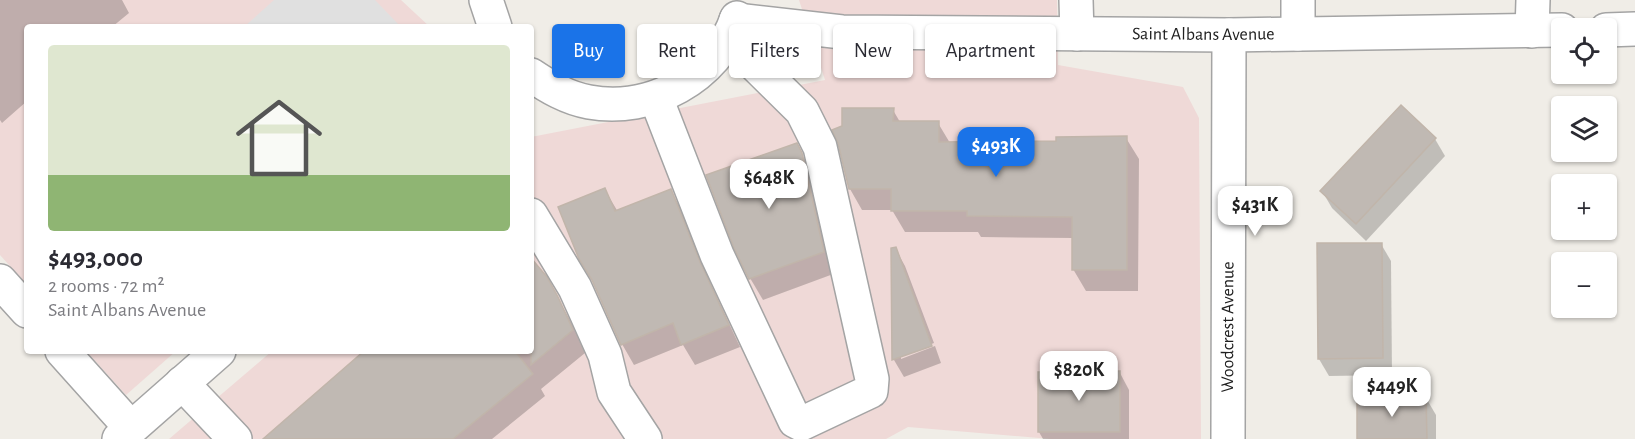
<!DOCTYPE html>
<html lang="en">
<head>
<meta charset="utf-8">
<style>
  :root { --surface:#fff; --page:#f2f2f3; --text:#2b2b33; --muted:#7c7c81; --line:#e1e1e2; --accent:#1a73e8 }
  body { margin:0; font-family:"Alegreya Sans",sans-serif; background:var(--page); color:var(--text); height:100vh; display:flex; flex-direction:column; font-size:22px; white-space:nowrap }
  * { box-sizing:border-box; margin:0 }
  p { font-size:20px; color:var(--muted) }
  .icon { flex:none; width:33px; height:33px; fill:none; stroke:currentColor; stroke-width:2; stroke-linecap:round; stroke-linejoin:round }
  .map { position:relative; flex:1; overflow:hidden }
  .panel { position:absolute; left:24px; top:24px; width:510px; height:330px; display:flex; flex-direction:column; background:var(--surface); border-radius:6px; box-shadow:0 2px 4px #0004 }
  .panel>* { flex:none }
  .top-card { position:absolute; left:552px; top:24px; width:570px; height:54px; display:flex; gap:12px }
  .fabs { position:absolute; left:1551px; top:18px; display:grid; gap:12px }
  .fabs a { display:grid; place-items:center; width:66px; height:66px; border-radius:6px; background:var(--surface); box-shadow:0 2px 4px #0004; font-size:30px }
  .price { position:absolute; translate:-50% -51px; padding:0 14px; border-radius:12px; background:#fff; color:#222; font-size:20px; line-height:39px; filter:drop-shadow(0 2px 3px #0008) }
  .price::after { content:''; position:absolute; left:50%; top:36px; width:18px; height:14px; margin-left:-9px; background:inherit; clip-path:polygon(0 0,100% 0,50% 100%) }
  .price.current { background:var(--accent); color:#fff }
  ul { padding:0; list-style:none }
  li { display:grid; align-content:center; gap:12px; height:318px; padding:0 24px }
  li+li { border-top:2px solid var(--line) }
  li span { display:grid; place-items:center; height:186px; border-radius:6px; color:#555 }
  li>.icon { margin-inline-start:auto }
  span .icon { width:108px; height:108px; fill:#fffc; stroke-width:1 }
  li b { font-size:26px }
  .pill { padding:0 21px; border-radius:6px; background:var(--surface); box-shadow:0 2px 4px #0004; font-size:21px; line-height:54px }
  .pill.current { background:var(--accent); color:#fff }
  .map>svg:first-child { display:block }
  .commercial { fill:#efd9d7 }
  .parking { fill:#e0e0e0 }
  .shadow { fill:#0003 }
  .building { fill:#c0b9b3; stroke:#c1b5aa; stroke-width:1.5 }
  .lines { fill:none; stroke-linecap:round; stroke-linejoin:round }
  .minor-casing { stroke:#a4a4a4; stroke-width:36 }
  .minor { stroke:#fff; stroke-width:33 }
  .labels { text-anchor:middle; dominant-baseline:central; stroke-width:6; stroke-linejoin:round; paint-order:stroke }
  .street-label { font-size:18px; fill:#202020; stroke:#fff }
</style>
</head>
<body>
<div class="map">
<svg width="1635" height="439" viewBox="0 0 1635 439">
  <rect width="100%" height="100%" fill="#f0ede7"/>
  <g class="commercial">
    <path d="M0 0H401L430 27H27V285L0 255Z"/>
    <path d="M799 0H1057L1058 65 1183 87 1199 118 1201 439H1051L908 427 886 439H169L272 351H531V137L825 80Z"/>
    <path d="M86 351H176L126 395Z"/>
  </g>
  <path class="parking" d="M274 0H375L401 27H244Z"/>
  <g class="shadow">
    <path d="M0 0H122L129 13 112 27H27V101L2 123 0 120Z"/>
    <path d="M1401 107 1435 139 1445 156 1366 241 1332 208 1322 191Z"/>
    <path d="M893 110 900 122 938 123 950 143H1057L1126 138 1139 159 1138 291H1086L1073 269V238L981 237 978 232H905L892 210H862L850 189Z"/>
    <path d="M796 144 808 166 836 273 763 300 750 278Z"/>
    <path d="M605 190 618 212 670 190 683 212 711 285 740 347 695 365 683 345 634 365 622 344Z"/>
    <path d="M1381 244 1391 261 1392 375 1329 376 1319 359Z"/>
    <path d="M895 248 905 266 934 343 901 356V359L935 346 941 363 904 377 894 360 893 249Z"/>
    <path d="M531 260 557 297 570 320 585 353 541 389 545 396 492 439H292L366 351H531Z"/>
    <path d="M1039 373H1120L1129 390V439H1043L1039 432Z"/>
    <path d="M1426 398 1436 415V439H1359Z"/>
  </g>
  <g class="building">
    <path d="M1401 105 1436 138 1356 224 1320 191Z"/>
    <path d="M842 108H894L893 121H939V142L1056 141V137L1127 136V270H1072V217L967 216V211H891V189H849L838 143 832 130 842 126Z"/>
    <path d="M797 143 802 153 824 252 749 279 734 248 706 175Z"/>
    <path d="M605 188 615 211 671 189 700 262 729 325 681 345 673 323 621 345 592 280 579 259 558 207Z"/>
    <path d="M1317 243H1382L1383 358 1318 359Z"/>
    <path d="M896 247 932 346 892 360 891 248Z"/>
    <path d="M531 258 547 277 558 297 573 330 531 365Z"/>
    <path d="M364 351H515L533 374 453 439H263Z"/>
    <path d="M1120 371V432H1038V372Z"/>
    <path d="M1357 397H1426L1427 439H1357Z"/>
  </g>
  <g class="lines">
    <defs>
      <g id="minor">
        <path d="M486 0 495 27"/>
        <path d="M1076 0 1077 34"/>
        <path d="M1298 0V34"/>
        <path id="s1" d="M736 20 842 32 1229 35 1562 30"/>
        <path d="M1606 30 1635 29"/>
        <path d="M1532 31 1533 0"/>
        <path d="M531 75C549 87 567 98 589 102 651 113 716 78 737 18"/>
        <path d="M656 98 717 255 795 421 801 424 871 391 872 379 820 147 802 111 728 38"/>
        <path d="M531 215 575 288 605 355 614 392 645 439"/>
        <path d="M0 281 27 311"/>
        <path d="M62 351 131 428"/>
        <path d="M182 383 235 439"/>
        <path d="M119 439 219 351"/>
        <path id="s2" d="M1228 439 1229 35"/>
      </g>
    </defs>
    <use href="#minor" class="minor-casing"/>
    <use href="#minor" class="minor"/>
  </g>
  <g class="labels">
    <g class="street-label">
      <text stroke="none"><textPath href="#s1" startOffset="468">Saint Albans Avenue</textPath></text>
      <text stroke="none"><textPath href="#s2" startOffset="112">Woodcrest Avenue</textPath></text>
    </g>
  </g>
</svg>
<div class="fabs">
<a><svg class="icon" aria-label="locate" viewBox="0 0 24 24"><circle cx="12" cy="12" r="6"/><path d="M12 2v4M12 18v4M2 12h4M18 12h4"/></svg></a>
<a><svg class="icon" aria-label="layers" viewBox="0 0 24 24"><path d="M12 4l9 5-9 5-9-5zM3 14l9 5 9-5"/></svg></a>
<a>+</a>
<a>−</a>
</div>
<b class="price current" style="left:996px;top:178px">$493K</b>
<b class="price" style="left:769px;top:210px">$648K</b>
<b class="price" style="left:1255px;top:237px">$431K</b>
<b class="price" style="left:1079px;top:402px">$820K</b>
<b class="price" style="left:1392px;top:418px">$449K</b>
<div class="top-card">
<a class="pill current">Buy</a>
<a class="pill">Rent</a>
<a class="pill">Filters</a>
<a class="pill">New</a>
<a class="pill">Apartment</a>
</div>
<section class="panel">
<ul>
<li><span style="background:linear-gradient(#dfe7d0 70%,#8fb573 0)"><svg class="icon" aria-label="home" viewBox="0 0 24 24"><path d="M3 11l9-7 9 7M6 9v11h12V9"/></svg></span><div><b>$493,000</b><p>2 rooms · 72 m²</p><p>Saint Albans Avenue</p></div></li>
</ul>
</section>
</div>
</body>
</html>
